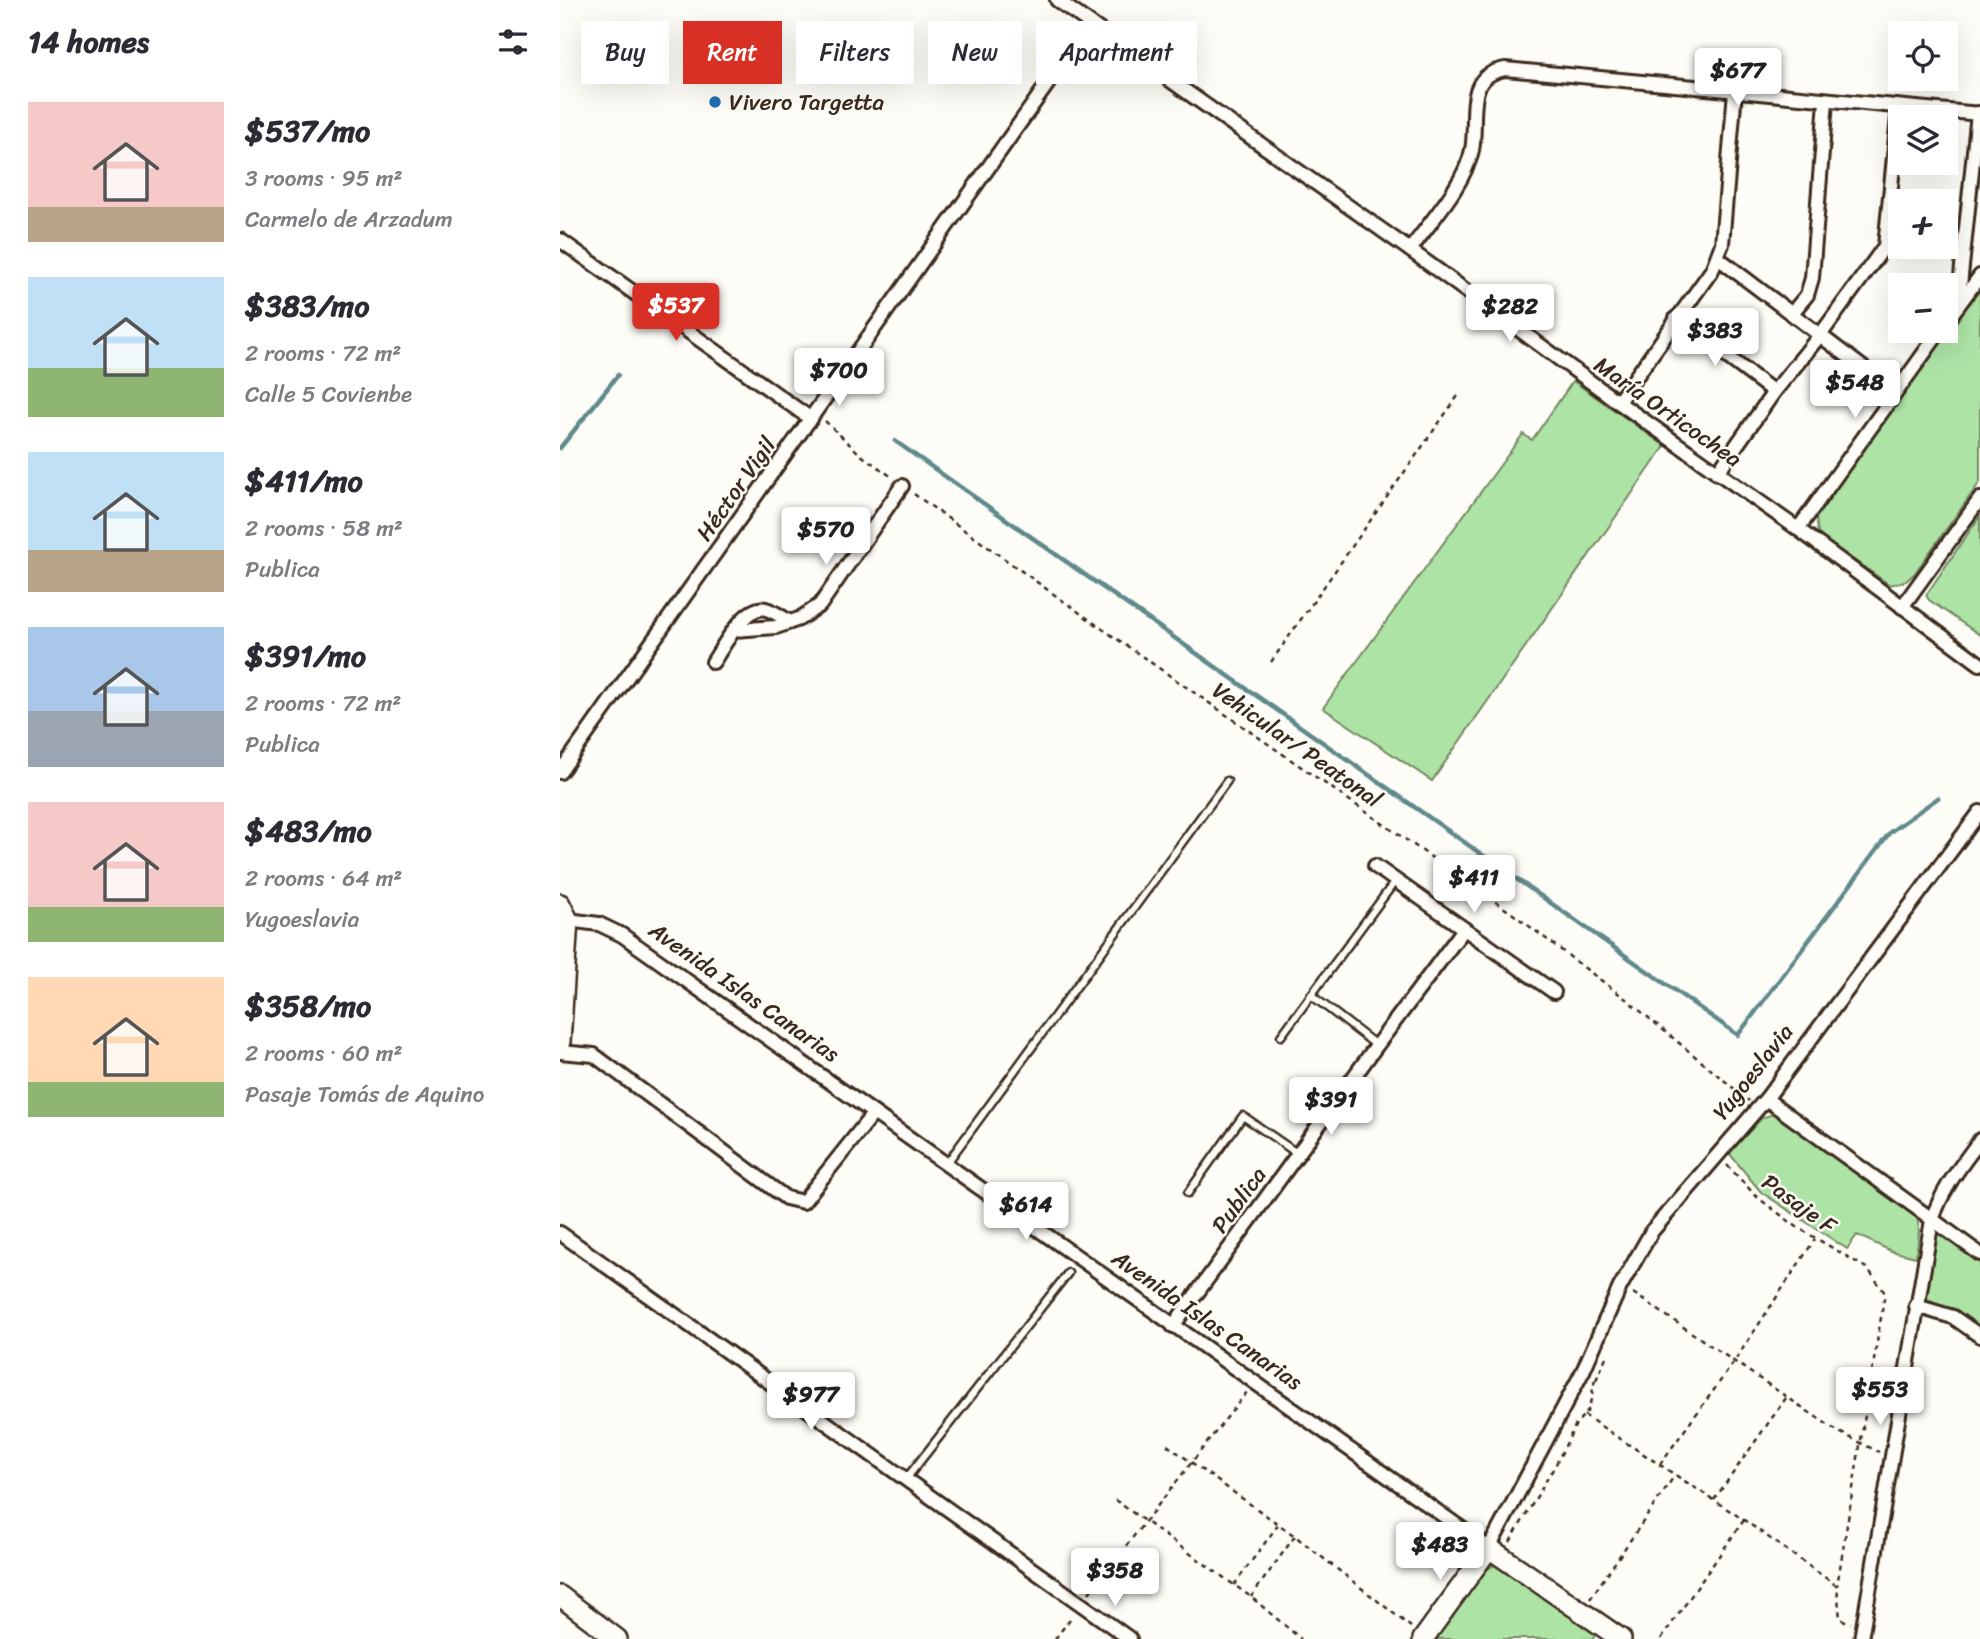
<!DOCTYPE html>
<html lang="en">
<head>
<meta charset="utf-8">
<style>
  :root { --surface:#fff; --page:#f7f7f7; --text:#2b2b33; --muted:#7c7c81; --accent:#d93025 }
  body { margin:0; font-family:Sriracha,sans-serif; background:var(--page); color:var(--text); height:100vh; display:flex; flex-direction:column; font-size:26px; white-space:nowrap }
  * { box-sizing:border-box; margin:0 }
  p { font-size:23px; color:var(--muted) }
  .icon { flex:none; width:38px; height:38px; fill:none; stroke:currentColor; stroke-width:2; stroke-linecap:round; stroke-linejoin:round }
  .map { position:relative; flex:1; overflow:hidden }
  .sheet { display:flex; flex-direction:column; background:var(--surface); width:560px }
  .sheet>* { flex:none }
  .banner { position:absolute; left:21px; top:21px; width:665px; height:63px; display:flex; gap:14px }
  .controls { position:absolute; left:1328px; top:21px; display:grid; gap:14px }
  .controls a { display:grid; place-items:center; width:70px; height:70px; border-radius:0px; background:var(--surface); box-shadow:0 7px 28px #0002; font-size:35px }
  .price { position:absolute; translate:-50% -60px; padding:0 16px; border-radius:7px; background:#fff; color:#222; font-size:23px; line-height:46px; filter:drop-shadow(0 2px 4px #0008) }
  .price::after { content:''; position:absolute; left:50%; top:42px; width:21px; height:16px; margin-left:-10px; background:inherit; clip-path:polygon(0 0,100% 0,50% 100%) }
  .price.on { background:var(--accent); color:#fff }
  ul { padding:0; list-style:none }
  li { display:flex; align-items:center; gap:21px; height:175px; padding:0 28px }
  li span { display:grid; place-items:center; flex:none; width:196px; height:140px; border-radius:0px; color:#555 }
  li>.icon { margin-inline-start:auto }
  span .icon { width:84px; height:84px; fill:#fffc; stroke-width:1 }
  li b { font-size:30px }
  h2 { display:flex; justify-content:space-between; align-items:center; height:84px; padding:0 28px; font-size:30px }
  .tag { padding:0 24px; border-radius:0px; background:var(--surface); box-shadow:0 7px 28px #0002; font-size:24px; line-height:63px }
  .tag.on { background:var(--accent); color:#fff }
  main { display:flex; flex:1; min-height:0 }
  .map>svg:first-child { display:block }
  .green { fill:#ade4a6; stroke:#748762; stroke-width:2 }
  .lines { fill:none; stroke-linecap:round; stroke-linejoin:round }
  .stream { stroke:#61898c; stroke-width:4.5 }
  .lane-casing { stroke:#3b2a1e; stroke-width:11 }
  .street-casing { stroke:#3b2a1e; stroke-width:18 }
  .secondary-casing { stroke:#3b2a1e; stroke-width:24 }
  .path { stroke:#3b2a1e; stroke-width:2.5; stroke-dasharray:5 5; stroke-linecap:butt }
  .lane { stroke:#fdfcf7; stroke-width:6 }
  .street { stroke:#fdfcf7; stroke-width:12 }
  .secondary { stroke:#fdfcf7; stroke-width:19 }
  .poi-dot { fill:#1f6fb2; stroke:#fdfcf7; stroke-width:2.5 }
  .labels { text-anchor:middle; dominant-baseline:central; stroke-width:5; stroke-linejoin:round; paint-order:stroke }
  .poi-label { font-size:23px; fill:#3b2a1e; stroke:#fdfcf7; text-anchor:start }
  .street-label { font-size:23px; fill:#3b2a1e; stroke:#fdfcf7 }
</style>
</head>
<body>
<main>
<section class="sheet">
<h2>14 homes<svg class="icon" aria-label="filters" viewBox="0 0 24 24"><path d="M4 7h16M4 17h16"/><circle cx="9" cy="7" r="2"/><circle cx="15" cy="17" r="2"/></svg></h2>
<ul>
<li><span style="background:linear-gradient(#f6c9c9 75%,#b9a48a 0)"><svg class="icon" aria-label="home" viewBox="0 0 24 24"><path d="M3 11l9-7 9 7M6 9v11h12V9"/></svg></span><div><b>$537/mo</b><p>3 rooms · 95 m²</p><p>Carmelo de Arzadum</p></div></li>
<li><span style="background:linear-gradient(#bfe0f5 65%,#8fb573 0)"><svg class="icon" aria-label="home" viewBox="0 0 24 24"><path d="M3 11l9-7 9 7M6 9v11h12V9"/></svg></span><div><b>$383/mo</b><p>2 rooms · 72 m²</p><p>Calle 5 Covienbe</p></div></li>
<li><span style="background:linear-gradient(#bfe0f5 70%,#b9a48a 0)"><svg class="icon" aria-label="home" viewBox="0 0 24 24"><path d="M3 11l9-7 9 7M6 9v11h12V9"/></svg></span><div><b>$411/mo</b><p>2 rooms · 58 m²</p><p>Publica</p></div></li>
<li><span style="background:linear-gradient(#a9c7e8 60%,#9aa5b1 0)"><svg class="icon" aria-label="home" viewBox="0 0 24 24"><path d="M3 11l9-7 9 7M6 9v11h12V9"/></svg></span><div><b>$391/mo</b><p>2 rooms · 72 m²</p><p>Publica</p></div></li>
<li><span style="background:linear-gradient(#f6c9c9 75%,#8fb573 0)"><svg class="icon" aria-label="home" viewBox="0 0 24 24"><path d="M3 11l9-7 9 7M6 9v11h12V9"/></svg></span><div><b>$483/mo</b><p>2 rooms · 64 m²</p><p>Yugoeslavia</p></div></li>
<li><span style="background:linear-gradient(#ffd9b3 75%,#8fb573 0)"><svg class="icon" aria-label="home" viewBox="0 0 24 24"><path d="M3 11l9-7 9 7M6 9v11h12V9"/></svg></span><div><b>$358/mo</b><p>2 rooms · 60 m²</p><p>Pasaje Tomás de Aquino</p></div></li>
</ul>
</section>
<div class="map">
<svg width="1420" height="1639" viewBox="0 0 1420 1639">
  <rect width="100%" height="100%" fill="#fdfcf7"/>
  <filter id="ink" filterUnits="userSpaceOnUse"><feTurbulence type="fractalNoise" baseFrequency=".0143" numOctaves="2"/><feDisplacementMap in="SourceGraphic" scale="14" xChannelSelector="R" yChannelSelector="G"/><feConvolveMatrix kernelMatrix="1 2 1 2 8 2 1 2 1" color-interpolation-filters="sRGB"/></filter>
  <g filter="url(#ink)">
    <g class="green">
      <path d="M1420 286V482L1354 574 1346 581 1330 585 1258 535 1256 517Z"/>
      <path d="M1013 381 1105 446 872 781 763 708 963 434 972 440Z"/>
      <path d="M1420 516V635L1369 600 1366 595Z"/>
      <path d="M1215 1113 1222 1116 1352 1209C1363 1224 1358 1239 1356 1257L1331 1251 1297 1235 1287 1249 1201 1192 1169 1153 1202 1118Z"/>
      <path d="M1377 1234H1383L1420 1258V1332L1388 1310 1365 1297 1373 1236Z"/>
      <path d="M941 1564 1036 1632 1033 1639H875L924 1572 934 1565Z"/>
    </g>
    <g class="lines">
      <g class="stream">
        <path d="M335 441 1178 1035 1330 832 1378 798"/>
        <path d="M0 448 58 375"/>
      </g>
      <defs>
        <g id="lane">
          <path d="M751 995 816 1045"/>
          <path d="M721 1036 836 880"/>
          <path d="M387 1163 667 781"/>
          <path d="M628 1193 683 1116 738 1154"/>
          <path d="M346 1479 508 1273"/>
        </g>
        <g id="street">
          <path d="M497 0 850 250 1058 402 1238 529 1420 664"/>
          <path d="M0 240 251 419"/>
          <path d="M850 250C870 222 905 184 912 150 916 132 911 101 919 86 924 75 934 71 945 69L1420 114"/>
          <path d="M1158 258 1335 392"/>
          <path d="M1398 305 1418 113"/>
          <path d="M1232 313 1247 295 1252 278 1266 101"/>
          <path d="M1116 318 1214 392"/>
          <path d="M1386 322 1420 276"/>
          <path d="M1058 402 1152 270 1162 244 1175 91"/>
          <path d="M1157 473 1214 392 1261 334 1325 246 1339 107"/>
          <path d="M1238 529 1380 331"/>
          <path d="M1342 607 1420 499"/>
          <path d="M174 630 216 627 239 619 260 605 342 486"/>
          <path d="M153 662C163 647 185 604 206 609 214 611 223 618 230 622"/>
          <path d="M0 772 530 24"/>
          <path d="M815 866 994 992"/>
          <path d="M8 920 39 924 62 935 929 1548 1023 1371 1060 1287 1092 1231 1206 1099 1420 812"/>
          <path d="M0 1052 34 1055 226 1198 243 1202 313 1114"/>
          <path d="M1206 1099 1420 1254"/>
          <path d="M0 1233 570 1639"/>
          <path d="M1356 1306 1393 1317 1420 1336"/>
          <path d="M613 1326 817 1045 904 929"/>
          <path d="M1301 1639 1372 1220C1382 1189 1401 1166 1420 1140"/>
        </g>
        <g id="secondary">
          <path d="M0 904 8 920 0 1042"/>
          <path d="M0 1596 57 1639"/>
          <path d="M863 1639 929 1548 1061 1639"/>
        </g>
      </defs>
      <use href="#lane" class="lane-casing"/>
      <use href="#street" class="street-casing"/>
      <use href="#secondary" class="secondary-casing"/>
      <g class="path">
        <path d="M265 421 301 455 332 477"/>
        <path d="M354 494 534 623 953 914 1066 999 1189 1101"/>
        <path d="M711 662 900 393"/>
        <path d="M1167 1165 1197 1197 1237 1227 1308 1269 1325 1293 1277 1586"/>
        <path d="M1073 1293 1277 1431 1319 1452"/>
        <path d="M1036 1380 1046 1357"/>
        <path d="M1024 1415 1184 1520 1277 1586 1280 1619 1291 1623"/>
        <path d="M607 1445 735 1536 851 1627"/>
        <path d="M1100 1464 1172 1365 1255 1239"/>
        <path d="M555 1500 691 1597 741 1639"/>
        <path d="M1154 1500 1226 1398"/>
        <path d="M950 1542 996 1464 1016 1424 1029 1409 1035 1379"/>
        <path d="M674 1585 718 1525"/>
        <path d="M529 1593 687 1392"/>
        <path d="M691 1597 735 1536"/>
        <path d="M1030 1599 1115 1475"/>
        <path d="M495 1639 513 1615"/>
        <path d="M1101 1639 1184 1520"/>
      </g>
      <use href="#lane" class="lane"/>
      <use href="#street" class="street"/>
      <use href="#secondary" class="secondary"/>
    </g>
  </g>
  <circle class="poi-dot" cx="155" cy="102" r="7"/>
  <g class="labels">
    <g class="poi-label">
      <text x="169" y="102">Vivero Targetta</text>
    </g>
    <g class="street-label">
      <text transform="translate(1108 412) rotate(35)">María Orticochea</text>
      <text transform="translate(176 489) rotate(-55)">Héctor Vigil</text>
      <text transform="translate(737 745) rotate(35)">Vehicular/ Peatonal</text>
      <text transform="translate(184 992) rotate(35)">Avenida Islas Canarias</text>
      <text transform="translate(1193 1072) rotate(-52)">Yugoeslavia</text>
      <text transform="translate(679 1200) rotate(-54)">Publica</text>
      <text transform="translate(1239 1204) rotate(36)">Pasaje F</text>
      <text transform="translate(647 1320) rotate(35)">Avenida Islas Canarias</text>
    </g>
  </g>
</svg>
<div class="controls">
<a><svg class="icon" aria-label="locate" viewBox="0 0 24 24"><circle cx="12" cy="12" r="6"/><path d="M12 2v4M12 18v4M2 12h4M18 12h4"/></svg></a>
<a><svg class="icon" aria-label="layers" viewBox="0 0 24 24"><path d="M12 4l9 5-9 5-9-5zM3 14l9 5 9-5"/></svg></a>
<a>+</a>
<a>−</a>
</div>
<b class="price" style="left:1178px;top:108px">$677</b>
<b class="price on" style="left:116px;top:343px">$537</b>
<b class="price" style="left:950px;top:344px">$282</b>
<b class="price" style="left:1155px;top:368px">$383</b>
<b class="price" style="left:279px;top:408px">$700</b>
<b class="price" style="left:1295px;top:420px">$548</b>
<b class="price" style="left:266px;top:567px">$570</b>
<b class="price" style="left:914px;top:915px">$411</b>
<b class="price" style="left:771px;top:1137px">$391</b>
<b class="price" style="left:466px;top:1242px">$614</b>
<b class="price" style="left:1320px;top:1427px">$553</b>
<b class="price" style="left:251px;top:1432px">$977</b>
<b class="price" style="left:880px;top:1582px">$483</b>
<b class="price" style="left:555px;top:1608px">$358</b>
<div class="banner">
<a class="tag">Buy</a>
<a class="tag on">Rent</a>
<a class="tag">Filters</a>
<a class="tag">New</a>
<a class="tag">Apartment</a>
</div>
</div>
</main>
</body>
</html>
